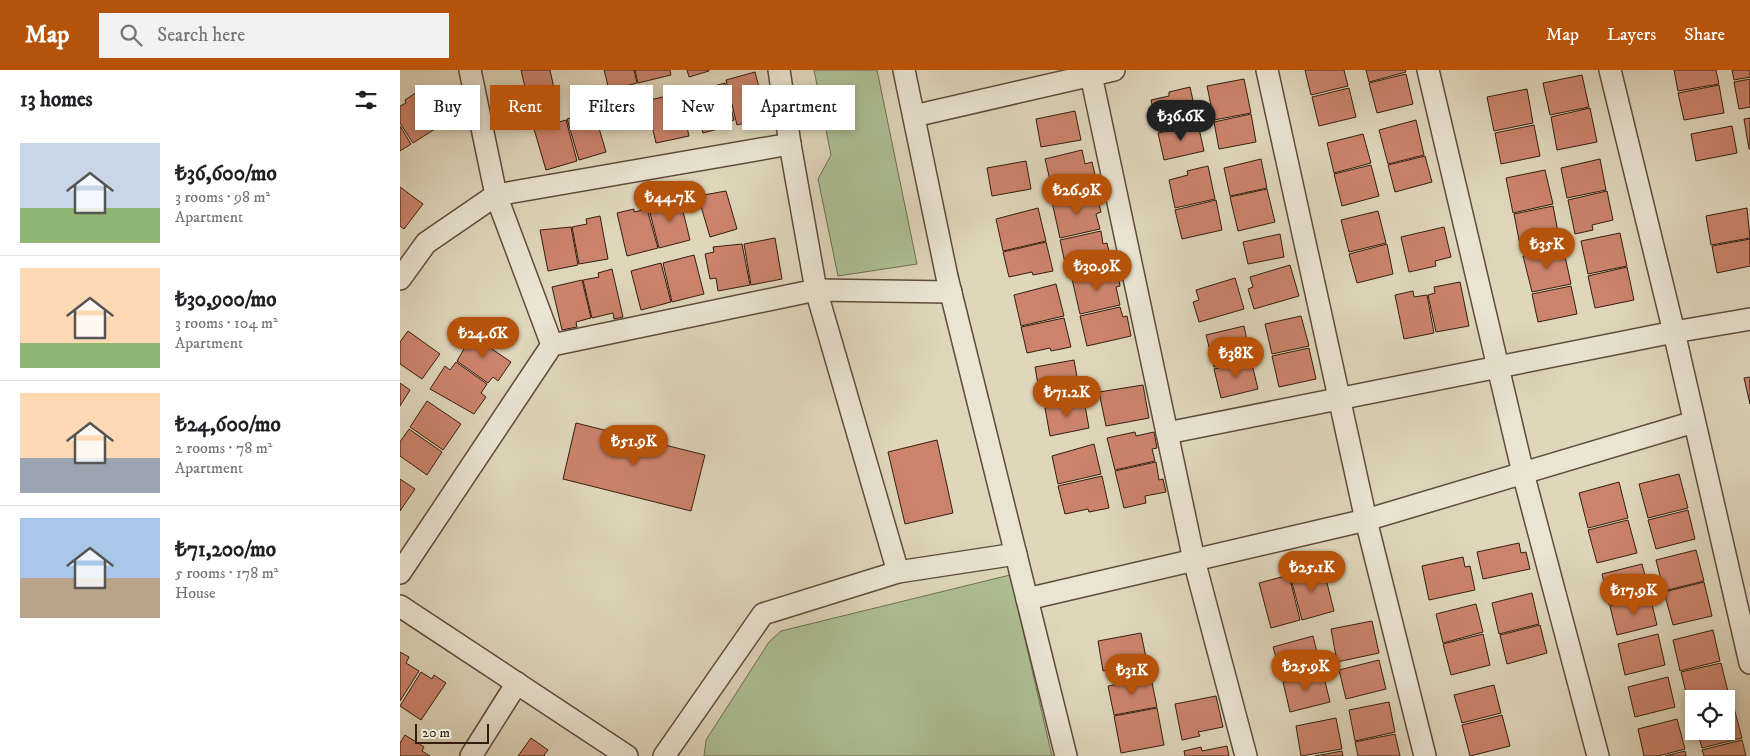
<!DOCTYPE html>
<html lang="en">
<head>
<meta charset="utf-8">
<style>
  :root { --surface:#fff; --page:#f2f2f2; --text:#202124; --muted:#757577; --line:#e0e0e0; --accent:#b45309 }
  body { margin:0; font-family:"IM FELL DW Pica",serif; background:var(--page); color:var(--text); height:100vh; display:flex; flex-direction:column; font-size:19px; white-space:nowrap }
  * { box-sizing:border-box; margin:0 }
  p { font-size:16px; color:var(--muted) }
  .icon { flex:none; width:28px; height:28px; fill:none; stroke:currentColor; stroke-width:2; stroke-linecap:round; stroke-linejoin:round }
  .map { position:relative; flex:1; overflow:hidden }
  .sheet { display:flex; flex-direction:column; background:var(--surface); width:400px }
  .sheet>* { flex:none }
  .guide { position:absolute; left:15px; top:15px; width:475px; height:45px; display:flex; gap:10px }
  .controls { position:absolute; left:1285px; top:620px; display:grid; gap:10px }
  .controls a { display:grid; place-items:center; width:50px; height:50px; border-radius:0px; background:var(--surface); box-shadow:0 2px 8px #0003; font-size:25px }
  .scale { position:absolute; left:15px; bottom:12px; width:74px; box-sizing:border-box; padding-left:5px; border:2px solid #341e0f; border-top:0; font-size:14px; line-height:18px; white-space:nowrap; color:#341e0f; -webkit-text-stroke:4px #eae4d3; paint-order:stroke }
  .price { position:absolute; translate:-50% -42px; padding:0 11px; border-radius:18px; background:var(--accent); color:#fff; font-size:16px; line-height:32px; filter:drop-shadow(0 1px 2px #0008) }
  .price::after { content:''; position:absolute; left:50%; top:30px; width:15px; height:11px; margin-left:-8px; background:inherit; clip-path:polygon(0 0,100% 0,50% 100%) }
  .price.selected { background:#222; color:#fff }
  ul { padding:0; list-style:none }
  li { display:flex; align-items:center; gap:15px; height:125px; padding:0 20px }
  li+li { border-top:1px solid var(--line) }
  li span { display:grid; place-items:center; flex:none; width:140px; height:100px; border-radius:0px; color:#555 }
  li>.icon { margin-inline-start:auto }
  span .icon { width:60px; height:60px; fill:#fffc; stroke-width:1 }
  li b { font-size:21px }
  h2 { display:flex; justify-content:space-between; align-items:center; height:60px; padding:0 20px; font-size:21px }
  .pill { padding:0 18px; border-radius:0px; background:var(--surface); box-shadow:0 2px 8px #0003; font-size:18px; line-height:45px }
  .pill.selected { background:var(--accent); color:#fff }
  header { display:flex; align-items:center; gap:30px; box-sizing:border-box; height:70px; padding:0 25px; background:var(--accent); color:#fff }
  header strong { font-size:24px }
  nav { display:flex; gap:28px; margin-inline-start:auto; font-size:18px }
  .search { width:350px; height:45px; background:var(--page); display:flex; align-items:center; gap:12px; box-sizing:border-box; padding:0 18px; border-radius:0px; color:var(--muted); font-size:19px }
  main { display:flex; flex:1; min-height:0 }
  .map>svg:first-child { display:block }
  .green { fill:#adbf94; stroke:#706e52 }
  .building { fill:#cb836b; stroke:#341e0f }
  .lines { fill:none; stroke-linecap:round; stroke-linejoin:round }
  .minor-casing { stroke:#5f4c3a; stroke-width:24 }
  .minor { stroke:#eae4d3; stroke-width:21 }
</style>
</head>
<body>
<header>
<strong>Map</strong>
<div class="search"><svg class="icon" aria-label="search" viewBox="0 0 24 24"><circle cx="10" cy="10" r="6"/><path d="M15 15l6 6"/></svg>Search here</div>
<nav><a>Map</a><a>Layers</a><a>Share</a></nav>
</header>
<main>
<section class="sheet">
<h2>13 homes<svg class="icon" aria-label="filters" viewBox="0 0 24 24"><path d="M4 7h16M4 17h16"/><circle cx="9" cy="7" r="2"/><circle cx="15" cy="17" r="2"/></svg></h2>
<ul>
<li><span style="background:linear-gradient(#c9d6e8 65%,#8fb573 0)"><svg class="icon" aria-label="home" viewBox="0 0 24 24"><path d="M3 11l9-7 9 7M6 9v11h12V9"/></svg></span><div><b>₺36,600/mo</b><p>3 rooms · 98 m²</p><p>Apartment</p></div></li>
<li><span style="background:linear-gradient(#ffd9b3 75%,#8fb573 0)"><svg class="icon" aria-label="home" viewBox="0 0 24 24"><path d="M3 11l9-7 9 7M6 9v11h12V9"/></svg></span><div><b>₺30,900/mo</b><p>3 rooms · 104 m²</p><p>Apartment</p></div></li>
<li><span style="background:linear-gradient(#ffd9b3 65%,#9aa5b1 0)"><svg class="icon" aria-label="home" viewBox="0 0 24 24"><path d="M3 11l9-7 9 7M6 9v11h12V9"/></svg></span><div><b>₺24,600/mo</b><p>2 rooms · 78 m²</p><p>Apartment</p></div></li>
<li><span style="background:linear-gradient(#a9c7e8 60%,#b9a48a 0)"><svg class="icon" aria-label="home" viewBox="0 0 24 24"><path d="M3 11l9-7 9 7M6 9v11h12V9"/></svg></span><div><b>₺71,200/mo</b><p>5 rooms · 178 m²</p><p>House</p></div></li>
</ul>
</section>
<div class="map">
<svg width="1350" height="686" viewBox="0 0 1350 686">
  <rect width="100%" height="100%" fill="#dfd6bb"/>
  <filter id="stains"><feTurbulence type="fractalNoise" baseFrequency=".004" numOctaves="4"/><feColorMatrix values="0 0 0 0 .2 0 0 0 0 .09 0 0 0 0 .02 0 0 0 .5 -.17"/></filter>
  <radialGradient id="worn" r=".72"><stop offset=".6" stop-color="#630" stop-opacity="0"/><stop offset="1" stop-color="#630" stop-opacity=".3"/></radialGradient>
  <g class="green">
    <path d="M414 0H477L517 194 438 206 418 109 431 85Z"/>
    <path d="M610 505 652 686H304L306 670 369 572 381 561Z"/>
  </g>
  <g class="building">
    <path d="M121 0H150L158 37 131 43Z"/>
    <path d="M204 0H234L237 13 209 20Z"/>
    <path d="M235 0H270L271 5 238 13Z"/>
    <path d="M287 0H309V1L289 7Z"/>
    <path d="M905 0H944L948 16 911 25Z"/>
    <path d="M966 0H1005L1006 2 969 12Z"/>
    <path d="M1274 0H1316L1319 14 1278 21Z"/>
    <path d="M1332 0H1350V7L1334 10Z"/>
    <path d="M355 2 367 47 337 55 326 10Z"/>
    <path d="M1006 4 1013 34 977 43 969 13Z"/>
    <path d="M1182 5 1189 37 1150 45 1143 13Z"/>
    <path d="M844 9 851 43 814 50 807 16Z"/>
    <path d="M1350 9V37L1339 39 1334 12Z"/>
    <path d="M325 13 334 50 317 55 318 59 303 63 292 22Z"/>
    <path d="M1319 15 1324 43 1284 50 1278 23Z"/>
    <path d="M790 17 798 53 758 61 751 30 769 26V22Z"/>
    <path d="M949 18 956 47 919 56 912 27Z"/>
    <path d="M1127 19 1133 53 1094 61 1087 27Z"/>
    <path d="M17 22 38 57 13 73 0 53V36L6 33 5 30Z"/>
    <path d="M279 23 289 66 256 73 246 31Z"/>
    <path d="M1190 38 1197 72 1157 80 1151 47Z"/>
    <path d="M194 41 206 82 179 90 167 49Z"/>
    <path d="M675 41 681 70 641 77 636 49Z"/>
    <path d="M851 44 856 72 819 79 814 52Z"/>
    <path d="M1350 48V79H1349L1344 49Z"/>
    <path d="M166 50 177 91 146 100 134 59Z"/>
    <path d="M1016 50 1024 85 988 94 979 60Z"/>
    <path d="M798 54 804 81 764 90 758 63Z"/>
    <path d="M1134 55 1140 86 1101 94 1095 63Z"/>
    <path d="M0 56 11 74 0 81Z"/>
    <path d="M1332 56 1337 83 1296 91 1291 64Z"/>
    <path d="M963 64 971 93 934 103 927 73Z"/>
    <path d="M682 80 685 94 692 92 696 109 675 114V117L653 123 645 89Z"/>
    <path d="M1025 86 1032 112 995 122 988 95Z"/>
    <path d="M861 89 867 118 830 126 824 98Z"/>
    <path d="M1200 89 1206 120 1167 128 1161 98Z"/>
    <path d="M626 91 631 119 592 126 587 98Z"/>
    <path d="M971 95 979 126 942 136 934 104Z"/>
    <path d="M808 96 815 129 775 138 769 110 788 105 787 101Z"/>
    <path d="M1145 100 1153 134 1113 143 1106 108Z"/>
    <path d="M0 117 23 134 4 159 0 156Z"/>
    <path d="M867 119 875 152 838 161 830 127Z"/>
    <path d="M326 121 337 159 310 167 298 126Z"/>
    <path d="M1207 121 1213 150 1192 155 1193 160 1175 164 1168 130Z"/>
    <path d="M279 125 290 170 259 178 249 139 266 135 265 129Z"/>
    <path d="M679 126 680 130 697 126 701 142 696 144 700 159 660 168 652 132Z"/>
    <path d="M816 130 822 160 782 169 775 140Z"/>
    <path d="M1153 136 1159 167 1120 175 1114 144Z"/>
    <path d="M638 138 646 171 603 181 596 149Z"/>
    <path d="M1347 138 1350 168 1311 175 1306 146Z"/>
    <path d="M234 139V142L247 139 258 178 227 186 217 143Z"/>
    <path d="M978 141 986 173 949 182 941 150Z"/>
    <path d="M200 146 208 189 179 194 172 157 187 154 186 149Z"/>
    <path d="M171 157 178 195 148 201 140 160Z"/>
    <path d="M1044 157 1051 187 1035 191 1036 196 1009 202 1001 167Z"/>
    <path d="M701 161 703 174 707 173 710 186 689 190 690 197 667 202 660 170Z"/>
    <path d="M1220 163 1227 196 1188 204 1181 171Z"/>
    <path d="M880 164 884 187 848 194 843 172Z"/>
    <path d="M375 168 382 209 351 215 344 174Z"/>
    <path d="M1350 169V196L1317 203 1312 176Z"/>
    <path d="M646 172 653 201 633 205 632 202 609 207 603 182Z"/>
    <path d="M342 174 350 215 318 221 316 208 310 209 305 184 314 182 313 177Z"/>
    <path d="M987 174 993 204 957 213 949 184Z"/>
    <path d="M1163 177 1171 214 1132 222 1123 186Z"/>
    <path d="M294 185 304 224 272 232 263 193Z"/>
    <path d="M261 193 271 232 241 240 231 201Z"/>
    <path d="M890 195 899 226 854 239 848 219 853 217 850 207Z"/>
    <path d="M1227 197 1234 230 1195 238 1188 206Z"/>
    <path d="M212 199 223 247 214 249 213 243 192 248 183 210 199 207 198 203Z"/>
    <path d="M717 199 720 216 716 217 720 235 680 244 672 209 693 205 694 210 710 207 709 201Z"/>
    <path d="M835 208 844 239 799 252 793 232 799 230 796 220Z"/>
    <path d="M182 210 191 248 176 252 177 257 162 260 152 217Z"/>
    <path d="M1060 212 1069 256 1036 262 1028 225 1035 223 1034 217Z"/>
    <path d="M656 214 664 246 621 256 614 225Z"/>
    <path d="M1171 216 1177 244 1138 252 1132 224Z"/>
    <path d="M1013 221 1014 227 1027 225 1034 263 1004 269 995 225Z"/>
    <path d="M720 237 723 247 727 246 731 266 687 276 680 246Z"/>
    <path d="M901 246 909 276 872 284 865 254Z"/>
    <path d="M664 248 671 277 651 281 650 278 627 283 621 257Z"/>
    <path d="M844 256 851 289 814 297 806 265Z"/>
    <path d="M75 260 92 272 89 277 111 292 98 311 93 307 88 313 57 291Z"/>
    <path d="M8 261 40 284 22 309 0 294V272Z"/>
    <path d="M909 278 916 309 879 317 872 286Z"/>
    <path d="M674 290 679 318 640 326 635 297Z"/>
    <path d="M851 290 858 319 821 328 814 299Z"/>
    <path d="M56 292 87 314 81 323 86 327 74 344 30 319 45 296 50 300Z"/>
    <path d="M1350 307V334L1344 308Z"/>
    <path d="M0 313 10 320 0 336Z"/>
    <path d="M743 315 749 348 706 356 699 322Z"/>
    <path d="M684 330 689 358 650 366 645 338Z"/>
    <path d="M27 331 61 354 43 380 10 357Z"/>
    <path d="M176 353 305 385 291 441 163 409Z"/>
    <path d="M9 359 42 382 27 405 0 386V372Z"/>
    <path d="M735 362 736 366 754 362 757 378 752 379 755 391 715 400 707 368Z"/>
    <path d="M537 370 553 443 505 454 488 382Z"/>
    <path d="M694 374 701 404 658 414 652 386Z"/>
    <path d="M756 392 759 410 763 409 766 422 745 426 746 433 724 438 715 401Z"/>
    <path d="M1279 404 1288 438 1248 448 1239 414Z"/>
    <path d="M702 406 709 438 689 442 688 439 665 444 658 416Z"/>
    <path d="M0 409 15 419 0 441Z"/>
    <path d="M1219 412 1228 448 1188 458 1179 423Z"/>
    <path d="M1288 440 1295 469 1256 479 1248 450Z"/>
    <path d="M1228 450 1237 483 1197 493 1188 460Z"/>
    <path d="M1119 473 1121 483 1126 482 1130 499 1083 509 1077 482Z"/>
    <path d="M1296 480 1304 511 1264 521 1256 490Z"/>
    <path d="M1063 487 1065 497 1070 496 1075 520 1029 530 1022 496Z"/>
    <path d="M1242 494 1250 525 1209 535 1202 504Z"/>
    <path d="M923 497 934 541 902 550 890 505Z"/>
    <path d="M889 505 900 550 871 558 859 513Z"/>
    <path d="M1304 512 1312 546 1273 555 1264 522Z"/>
    <path d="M1132 523 1139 554 1099 564 1092 533Z"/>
    <path d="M1250 526 1257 555 1217 565 1210 536Z"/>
    <path d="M1076 534 1083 562 1043 573 1036 544Z"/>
    <path d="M972 551 979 583 937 592 931 559Z"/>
    <path d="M1140 555 1147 583 1107 594 1100 565Z"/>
    <path d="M1313 560 1320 591 1280 601 1273 570Z"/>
    <path d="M741 563 748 597 726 601 725 597 703 601 698 571Z"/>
    <path d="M1083 564 1090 595 1051 605 1043 574Z"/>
    <path d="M1258 564 1265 595 1225 605 1218 574Z"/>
    <path d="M913 566 920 595 881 606 873 577Z"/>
    <path d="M0 582 9 587 6 593 19 601 0 631Z"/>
    <path d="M979 590 986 619 946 629 939 600Z"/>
    <path d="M1321 593 1329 626 1316 629H1294V634L1289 635 1281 602Z"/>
    <path d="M21 602 32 609 34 605 46 613 21 650 0 636Z"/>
    <path d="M923 603 930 632 890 642 883 612Z"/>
    <path d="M1268 607 1275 637 1235 647 1228 617Z"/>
    <path d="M751 608 757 637 714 645 708 616Z"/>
    <path d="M1094 615 1101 643 1062 653 1054 625Z"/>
    <path d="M816 626 823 657 798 662 800 666 782 670 775 634Z"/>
    <path d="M989 632 995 662 955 671 949 640Z"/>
    <path d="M757 638 764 675 721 683 714 646Z"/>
    <path d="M1334 638 1342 668 1302 678 1297 661H1326V640Z"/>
    <path d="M1102 645 1110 676 1070 686 1062 655Z"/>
    <path d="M936 648 942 679 901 686 896 656Z"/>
    <path d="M1277 649 1285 679 1258 686H1244L1238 659Z"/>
    <path d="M995 664 1000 686H958L955 672Z"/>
    <path d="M5 665 24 677 22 681 30 686H0V673Z"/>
    <path d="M131 668 148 680 144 685 145 686H118Z"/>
    <path d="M1342 670 1346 686H1304L1302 680Z"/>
    <path d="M827 676 829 686H785L784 681 801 677 802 681Z"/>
    <path d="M942 681 943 686H915Z"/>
    <path d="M1285 681 1286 686H1265Z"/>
  </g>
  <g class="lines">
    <defs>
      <g id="minor">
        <path d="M70 0 96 125 152 275"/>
        <path d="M379 0 390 74 416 220 498 502"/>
        <path d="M504 0 547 207 666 686"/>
        <path d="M867 0 966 450 1025 686"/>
        <path d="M1028 0 1123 403 1198 686"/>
        <path d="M1210 0 1274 262 1350 593"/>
        <path d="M691 5 794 490 846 686"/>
        <path d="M514 46 714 0"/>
        <path d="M0 209 26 173 96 125 390 74"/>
        <path d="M767 363 1274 262 1350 249"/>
        <path d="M0 503 152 275 416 220 551 222"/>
        <path d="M627 529 966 450 1294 352"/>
        <path d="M0 536 227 686"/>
        <path d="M71 686 117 613"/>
        <path d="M264 686 363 544 498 502 616 484"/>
      </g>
    </defs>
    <use href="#minor" class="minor-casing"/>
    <use href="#minor" class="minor"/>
  </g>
  <rect width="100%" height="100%" filter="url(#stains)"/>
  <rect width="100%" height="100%" fill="url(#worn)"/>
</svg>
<div class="controls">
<a><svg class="icon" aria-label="locate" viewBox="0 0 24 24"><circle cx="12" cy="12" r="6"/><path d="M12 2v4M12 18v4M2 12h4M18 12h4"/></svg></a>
</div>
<div class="scale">20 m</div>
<b class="price selected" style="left:781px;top:72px">₺36.6K</b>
<b class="price" style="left:677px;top:146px">₺26.9K</b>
<b class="price" style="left:270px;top:153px">₺44.7K</b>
<b class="price" style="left:1147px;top:200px">₺35K</b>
<b class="price" style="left:697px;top:222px">₺30.9K</b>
<b class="price" style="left:83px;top:289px">₺24.6K</b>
<b class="price" style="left:836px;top:309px">₺38K</b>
<b class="price" style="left:667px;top:348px">₺71.2K</b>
<b class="price" style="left:234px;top:397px">₺51.9K</b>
<b class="price" style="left:912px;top:523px">₺25.1K</b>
<b class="price" style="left:1234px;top:546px">₺17.9K</b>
<b class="price" style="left:906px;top:622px">₺25.9K</b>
<b class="price" style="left:732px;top:626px">₺31K</b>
<div class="guide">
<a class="pill">Buy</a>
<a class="pill selected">Rent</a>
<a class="pill">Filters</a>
<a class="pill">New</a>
<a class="pill">Apartment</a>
</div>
</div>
</main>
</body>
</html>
